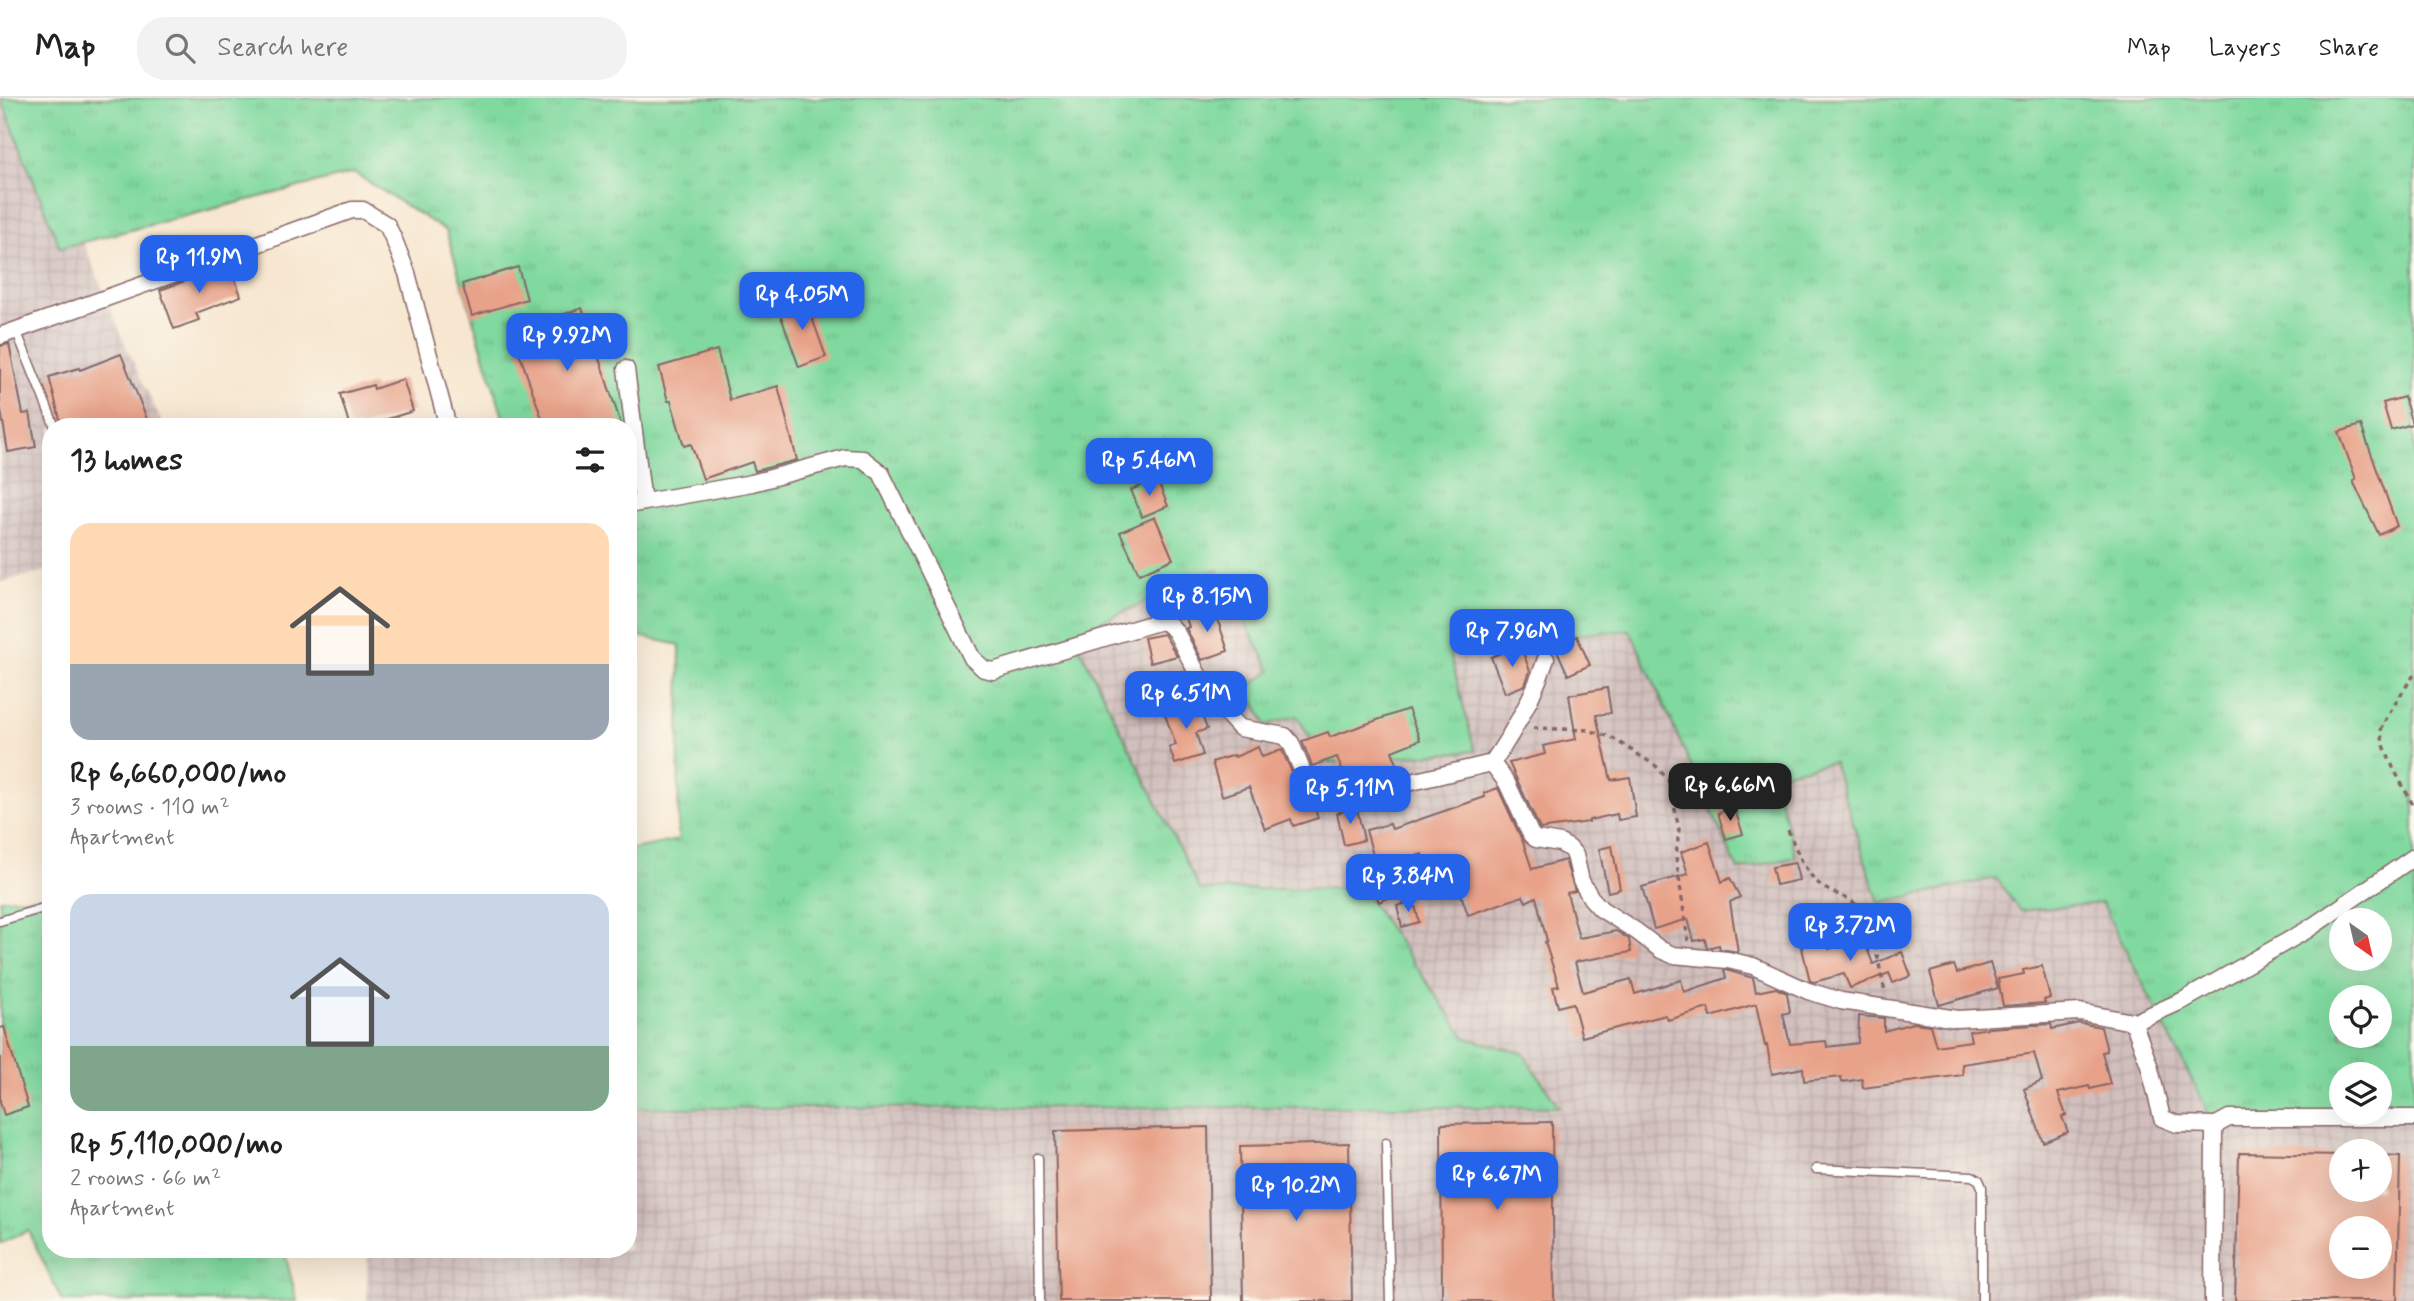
<!DOCTYPE html>
<html lang="en">
<head>
<meta charset="utf-8">
<style>
  :root { --surface:#fff; --page:#f2f2f2; --text:#222; --muted:#767676; --line:#e0e0e0; --accent:#2563eb }
  body { margin:0; font-family:Mynerve,sans-serif; background:var(--page); color:var(--text); height:100vh; display:flex; flex-direction:column; font-size:26px; white-space:nowrap }
  * { box-sizing:border-box; margin:0 }
  p { font-size:23px; color:var(--muted) }
  .icon { flex:none; width:38px; height:38px; fill:none; stroke:currentColor; stroke-width:2; stroke-linecap:round; stroke-linejoin:round }
  .map { position:relative; flex:1; overflow:hidden }
  .sheet { position:absolute; left:42px; top:320px; width:595px; height:840px; display:flex; flex-direction:column; background:var(--surface); border-radius:28px; box-shadow:0 7px 28px #0002 }
  .sheet>* { flex:none }
  .needle { width:46px; rotate:146deg }
  .buttons { position:absolute; left:2329px; top:810px; display:grid; gap:14px }
  .buttons a { display:grid; place-items:center; width:63px; height:63px; border-radius:50%; background:var(--surface); box-shadow:0 7px 28px #0002; font-size:35px }
  .price { position:absolute; translate:-50% -60px; padding:0 16px; border-radius:14px; background:var(--accent); color:#fff; font-size:23px; line-height:46px; filter:drop-shadow(0 2px 4px #0008) }
  .price::after { content:''; position:absolute; left:50%; top:42px; width:21px; height:16px; margin-left:-10px; background:inherit; clip-path:polygon(0 0,100% 0,50% 100%) }
  .price.on { background:#222; color:#fff }
  ul { padding:0; list-style:none }
  li { display:grid; align-content:center; gap:14px; height:371px; padding:0 28px }
  li span { display:grid; place-items:center; height:217px; border-radius:21px; color:#555 }
  li>.icon { margin-inline-start:auto }
  span .icon { width:126px; height:126px; fill:#fffc; stroke-width:1 }
  li b { font-size:30px }
  h2 { display:flex; justify-content:space-between; align-items:center; height:84px; padding:0 28px; font-size:30px }
  header { display:flex; align-items:center; gap:42px; box-sizing:border-box; height:98px; padding:0 35px; background:var(--surface); border-bottom:2px solid var(--line) }
  header strong { font-size:33px }
  nav { display:flex; gap:38px; margin-inline-start:auto; font-size:24px }
  .search { width:490px; height:63px; background:var(--page); display:flex; align-items:center; gap:18px; box-sizing:border-box; padding:0 24px; border-radius:28px; color:var(--muted); font-size:26px }
  .map>svg:first-child { display:block }
  .industrial { fill:url(#industrial-grid); fill-rule:evenodd }
  .grass { fill:url(#grass-tufts); stroke:#657c65; stroke-width:2; fill-rule:evenodd }
  .building { fill:#e8a289; fill-rule:evenodd }
  .lines { fill:none; stroke-linecap:round; stroke-linejoin:round }
  .service-casing { stroke:#876565; stroke-width:11 }
  .minor-casing { stroke:#876565; stroke-width:19 }
  .path { stroke:#876565; stroke-width:3.5; stroke-dasharray:5 5; stroke-linecap:butt }
  .service { stroke:#fff; stroke-width:8 }
  .minor { stroke:#fff; stroke-width:16 }
</style>
</head>
<body>
<header>
<strong>Map</strong>
<div class="search"><svg class="icon" aria-label="search" viewBox="0 0 24 24"><circle cx="10" cy="10" r="6"/><path d="M15 15l6 6"/></svg>Search here</div>
<nav><a>Map</a><a>Layers</a><a>Share</a></nav>
</header>
<div class="map">
<svg width="2414" height="1203" viewBox="0 0 2414 1203">
  <defs>
    <pattern id="industrial-grid" width="8" height="8" patternUnits="userSpaceOnUse" patternTransform="scale(1.75)"><rect width="8" height="8" fill="#d1bfbd"/><path d="M0 4h8M4 0v8" fill="none" stroke="#b5a4a3"/></pattern>
    <pattern id="grass-tufts" width="24" height="20" patternUnits="userSpaceOnUse" patternTransform="scale(1.75)"><rect width="24" height="20" fill="#80d99f"/><path d="M3 7l-1-3M5 7V3M7 7l1-3M15 17l-1-3M17 17v-4M19 17l1-3" fill="none" stroke="#70ba89"/></pattern>
  </defs>
  <rect width="100%" height="100%" fill="#fbf7ec"/>
  <filter id="ink" filterUnits="userSpaceOnUse"><feTurbulence type="fractalNoise" baseFrequency=".0143" numOctaves="2"/><feDisplacementMap in="SourceGraphic" scale="14" xChannelSelector="R" yChannelSelector="G"/><feConvolveMatrix kernelMatrix="1 2 1 2 8 2 1 2 1" color-interpolation-filters="sRGB"/></filter>
  <filter id="wash" filterUnits="userSpaceOnUse"><feTurbulence type="fractalNoise" baseFrequency=".00686" numOctaves="4" result="noise"/><feDisplacementMap in="SourceGraphic" scale="28" xChannelSelector="R" yChannelSelector="G"/><feGaussianBlur stdDeviation="1.57" result="paint"/><feColorMatrix in="noise" values="0 0 0 0 0 0 0 0 0 0 0 0 0 0 0 0 0 1.4 0 .05"/><feComposite in="paint" operator="in"/></filter>
  <g filter="url(#wash)">
    <rect width="100%" height="100%" fill="#f7e7d0"/>
    <path class="industrial" d="M0 0H2414V1203H367V1152H628V752L904 697 823 158 478 240 446 133 354 75 83 144 128 253 164 329H51V472L0 484ZM2342 822H2380V861H2342ZM2342 900H2380V938H2342ZM2342 976H2380V1015H2342ZM2342 1054H2380V1092H2342ZM2342 1130H2380V1169H2342Z"/>
    <g class="grass">
      <path d="M1 0H2414V1022L2210 1018 2102 805 2020 813 1996 780 1879 805 1833 664 1773 677 1796 759 1738 772 1630 532 1448 548 1475 653 1325 665 1297 618 1266 627 1247 590 1271 573 1217 472 1073 536 1200 792 1361 790 1466 940 1523 955 1559 1009 628 1010V752L678 742 680 547 628 536V329H506L446 133 354 75 60 150ZM2342 822H2380V861H2342ZM2342 900H2380V938H2342ZM2342 976H2380V1015H2342Z"/>
      <path d="M51 799V1152H284L297 1203H62L28 1132 0 1146V801Z"/>
    </g>
    <g id="blocks">
      <g class="building">
        <path d="M230 167 241 198 196 215 199 222 174 231 160 192Z"/>
        <path d="M518 169 527 201 472 218 462 186Z"/>
        <path d="M805 200 826 259 799 269 778 210Z"/>
        <path d="M582 210 622 329H545L512 234Z"/>
        <path d="M9 246 23 316 30 315 36 349 8 354 0 306V248Z"/>
        <path d="M717 252 730 302 778 288 797 362 755 373 752 364 703 381 691 346 684 348 671 303H668L659 269Z"/>
        <path d="M121 256 150 329H62L49 279 79 270 80 272Z"/>
        <path d="M403 281 413 313 362 329H350L340 296 373 287 374 291Z"/>
        <path d="M2404 299 2412 326 2391 332 2383 305Z"/>
        <path d="M2361 327 2397 428 2379 437 2353 383 2356 381 2339 334Z"/>
        <path d="M1157 381 1168 408 1142 419 1131 392Z"/>
        <path d="M1155 419 1173 461 1139 476 1120 434Z"/>
        <path d="M1214 511 1228 553 1202 562 1186 530 1189 529 1186 520Z"/>
        <path d="M1164 536 1177 558 1150 565 1144 540Z"/>
        <path d="M1577 538 1590 567 1568 577 1555 548Z"/>
        <path d="M1520 547 1530 573 1525 587 1505 595 1491 559Z"/>
        <path d="M1607 590 1611 615 1596 617 1611 682 1630 679 1636 719 1618 722 1617 716 1589 722V724L1540 731 1509 665 1545 656 1543 648 1576 641 1569 597Z"/>
        <path d="M1196 602 1207 631 1196 635 1203 657 1175 666 1169 649 1176 647 1164 614Z"/>
        <path d="M1408 611 1420 642 1392 653 1401 676 1347 687 1337 659 1312 668 1302 643 1328 634 1330 639Z"/>
        <path d="M1258 649 1262 659 1282 652 1295 681 1311 698 1318 720 1293 728 1291 721 1265 731 1249 689 1222 698 1212 664 1234 657 1235 659Z"/>
        <path d="M1498 690 1523 744 1532 771 1565 762 1575 793 1567 795 1579 840 1616 833 1629 841 1631 854 1575 864 1583 894 1631 881 1635 896 1681 882 1684 894 1726 880 1724 872H1726L1753 880 1756 894 1776 890 1787 895 1790 914 1783 916 1790 946 1826 943 1827 949 1858 945 1859 918 1884 920V933L1913 925 1930 927 1936 948 1971 943 1969 933 1989 930 2051 926 2052 931 2079 925 2101 929 2107 953 2102 954 2110 986 2090 991 2089 988 2058 995 2066 1017 2062 1019 2068 1034 2043 1044 2024 991 2042 983 2034 955 1962 966 1963 977 1863 990 1862 981 1842 984 1841 979 1804 983 1803 970 1772 976 1767 947 1765 948 1756 906 1711 919 1708 910 1668 922 1666 917 1582 939 1573 905 1558 909 1553 889 1559 888 1545 844 1547 843 1536 799 1526 804 1523 798 1468 817 1456 782 1431 789 1422 756 1377 772 1366 732 1390 726 1392 731 1485 699 1484 695Z"/>
        <path d="M1734 709 1743 736 1726 741 1718 715Z"/>
        <path d="M1357 710 1364 742 1344 747 1337 715Z"/>
        <path d="M1709 744 1722 784 1730 780 1740 799 1730 804 1738 854 1720 851 1719 847 1707 850 1705 841 1694 843 1688 821 1654 831 1642 789 1688 776 1681 754Z"/>
        <path d="M1612 748 1620 791 1608 794 1599 751Z"/>
        <path d="M1795 765 1799 782 1776 787 1772 769Z"/>
        <path d="M1388 775 1397 796 1379 804 1370 783Z"/>
        <path d="M1414 803 1419 824 1402 829 1397 808Z"/>
        <path d="M1863 839 1873 866 1902 854 1911 878 1893 885 1889 875 1850 890 1844 876 1814 884 1810 883 1801 846 1827 840 1829 851Z"/>
        <path d="M1990 865 1998 890 1939 907 1930 874 1954 867 1957 875Z"/>
        <path d="M2042 868 2050 900 2044 902 2045 905 2003 908 1998 881 2024 876 2023 872Z"/>
        <path d="M4 929 28 1009 4 1017 0 1004V930Z"/>
        <path d="M1552 1024 1554 1203H1442L1441 1026Z"/>
        <path d="M1208 1029 1211 1203H1059L1055 1033Z"/>
        <path d="M1349 1045 1352 1203H1243L1240 1048Z"/>
        <path d="M2239 1055 2342 1057V1092H2380V1057L2400 1058 2397 1203H2235ZM2342 1130H2380V1169H2342Z"/>
      </g>
    </g>
  </g>
  <g filter="url(#ink)">
    <use href="#blocks" fill-opacity="0" stroke="#876565" stroke-width="2"/>
    <g class="lines">
      <defs>
        <g id="service">
          <path d="M16 232 55 329"/>
          <path d="M0 823 50 808"/>
          <path d="M1386 1045 1390 1203"/>
          <path d="M1038 1060 1040 1203"/>
          <path d="M1816 1071 1972 1078 1979 1082 1982 1089V1203"/>
        </g>
        <g id="minor">
          <path d="M0 238 352 112H363L387 127 394 142 407 175 448 329"/>
          <path d="M626 271 643 404"/>
          <path d="M628 407 752 385 845 360 863 361 881 375 972 560 984 571 993 573 1161 523 1170 527 1176 534 1208 596 1240 630 1285 638 1291 645 1304 677 1322 694 1340 698 1361 696 1492 665 1507 685 1531 737 1536 741 1560 745 1569 750 1575 757 1581 783 1591 800 1601 811 1636 833 1661 852 1673 857 1728 862 1753 868 1808 893 1841 903 1957 921 2080 914 2127 923H2137L2184 902 2307 832 2414 759"/>
          <path d="M1492 665C1515 632 1533 600 1546 561"/>
          <path d="M2133 923 2149 967 2162 1020 2177 1026 2216 1027"/>
          <path d="M2213 1203 2214 1034 2216 1027 2229 1020H2414"/>
        </g>
      </defs>
      <use href="#service" class="service-casing"/>
      <use href="#minor" class="minor-casing"/>
      <g class="path">
        <path d="M2414 577C2408 585 2381 626 2381 633 2383 656 2404 689 2414 709"/>
        <path d="M1533 630 1588 632 1611 639 1656 668 1669 683 1679 731 1676 759 1688 843"/>
        <path d="M1788 732C1797 753 1806 779 1826 791 1837 797 1851 800 1859 810 1875 833 1878 866 1885 893"/>
      </g>
      <use href="#service" class="service"/>
      <use href="#minor" class="minor"/>
    </g>
  </g>
</svg>
<div class="buttons">
<a><svg class="needle" viewBox="-14 -14 28 28"><path d="M0-13l5 13h-10z" fill="#e53935"/><path d="M0 13l5-13h-10z" fill="#767676"/></svg></a>
<a><svg class="icon" aria-label="locate" viewBox="0 0 24 24"><circle cx="12" cy="12" r="6"/><path d="M12 2v4M12 18v4M2 12h4M18 12h4"/></svg></a>
<a><svg class="icon" aria-label="layers" viewBox="0 0 24 24"><path d="M12 4l9 5-9 5-9-5zM3 14l9 5 9-5"/></svg></a>
<a>+</a>
<a>−</a>
</div>
<b class="price" style="left:199px;top:197px">Rp 11.9M</b>
<b class="price" style="left:802px;top:234px">Rp 4.05M</b>
<b class="price" style="left:567px;top:275px">Rp 9.92M</b>
<b class="price" style="left:1149px;top:400px">Rp 5.46M</b>
<b class="price" style="left:1207px;top:536px">Rp 8.15M</b>
<b class="price" style="left:1512px;top:571px">Rp 7.96M</b>
<b class="price" style="left:1186px;top:633px">Rp 6.51M</b>
<b class="price on" style="left:1730px;top:725px">Rp 6.66M</b>
<b class="price" style="left:1350px;top:728px">Rp 5.11M</b>
<b class="price" style="left:1408px;top:816px">Rp 3.84M</b>
<b class="price" style="left:1850px;top:865px">Rp 3.72M</b>
<b class="price" style="left:1497px;top:1114px">Rp 6.67M</b>
<b class="price" style="left:1296px;top:1125px">Rp 10.2M</b>
<section class="sheet">
<h2>13 homes<svg class="icon" aria-label="filters" viewBox="0 0 24 24"><path d="M4 7h16M4 17h16"/><circle cx="9" cy="7" r="2"/><circle cx="15" cy="17" r="2"/></svg></h2>
<ul>
<li><span style="background:linear-gradient(#ffd9b3 65%,#9aa5b1 0)"><svg class="icon" aria-label="home" viewBox="0 0 24 24"><path d="M3 11l9-7 9 7M6 9v11h12V9"/></svg></span><div><b>Rp 6,660,000/mo</b><p>3 rooms · 110 m²</p><p>Apartment</p></div></li>
<li><span style="background:linear-gradient(#c9d6e8 70%,#7fa58c 0)"><svg class="icon" aria-label="home" viewBox="0 0 24 24"><path d="M3 11l9-7 9 7M6 9v11h12V9"/></svg></span><div><b>Rp 5,110,000/mo</b><p>2 rooms · 66 m²</p><p>Apartment</p></div></li>
</ul>
</section>
</div>
</body>
</html>
